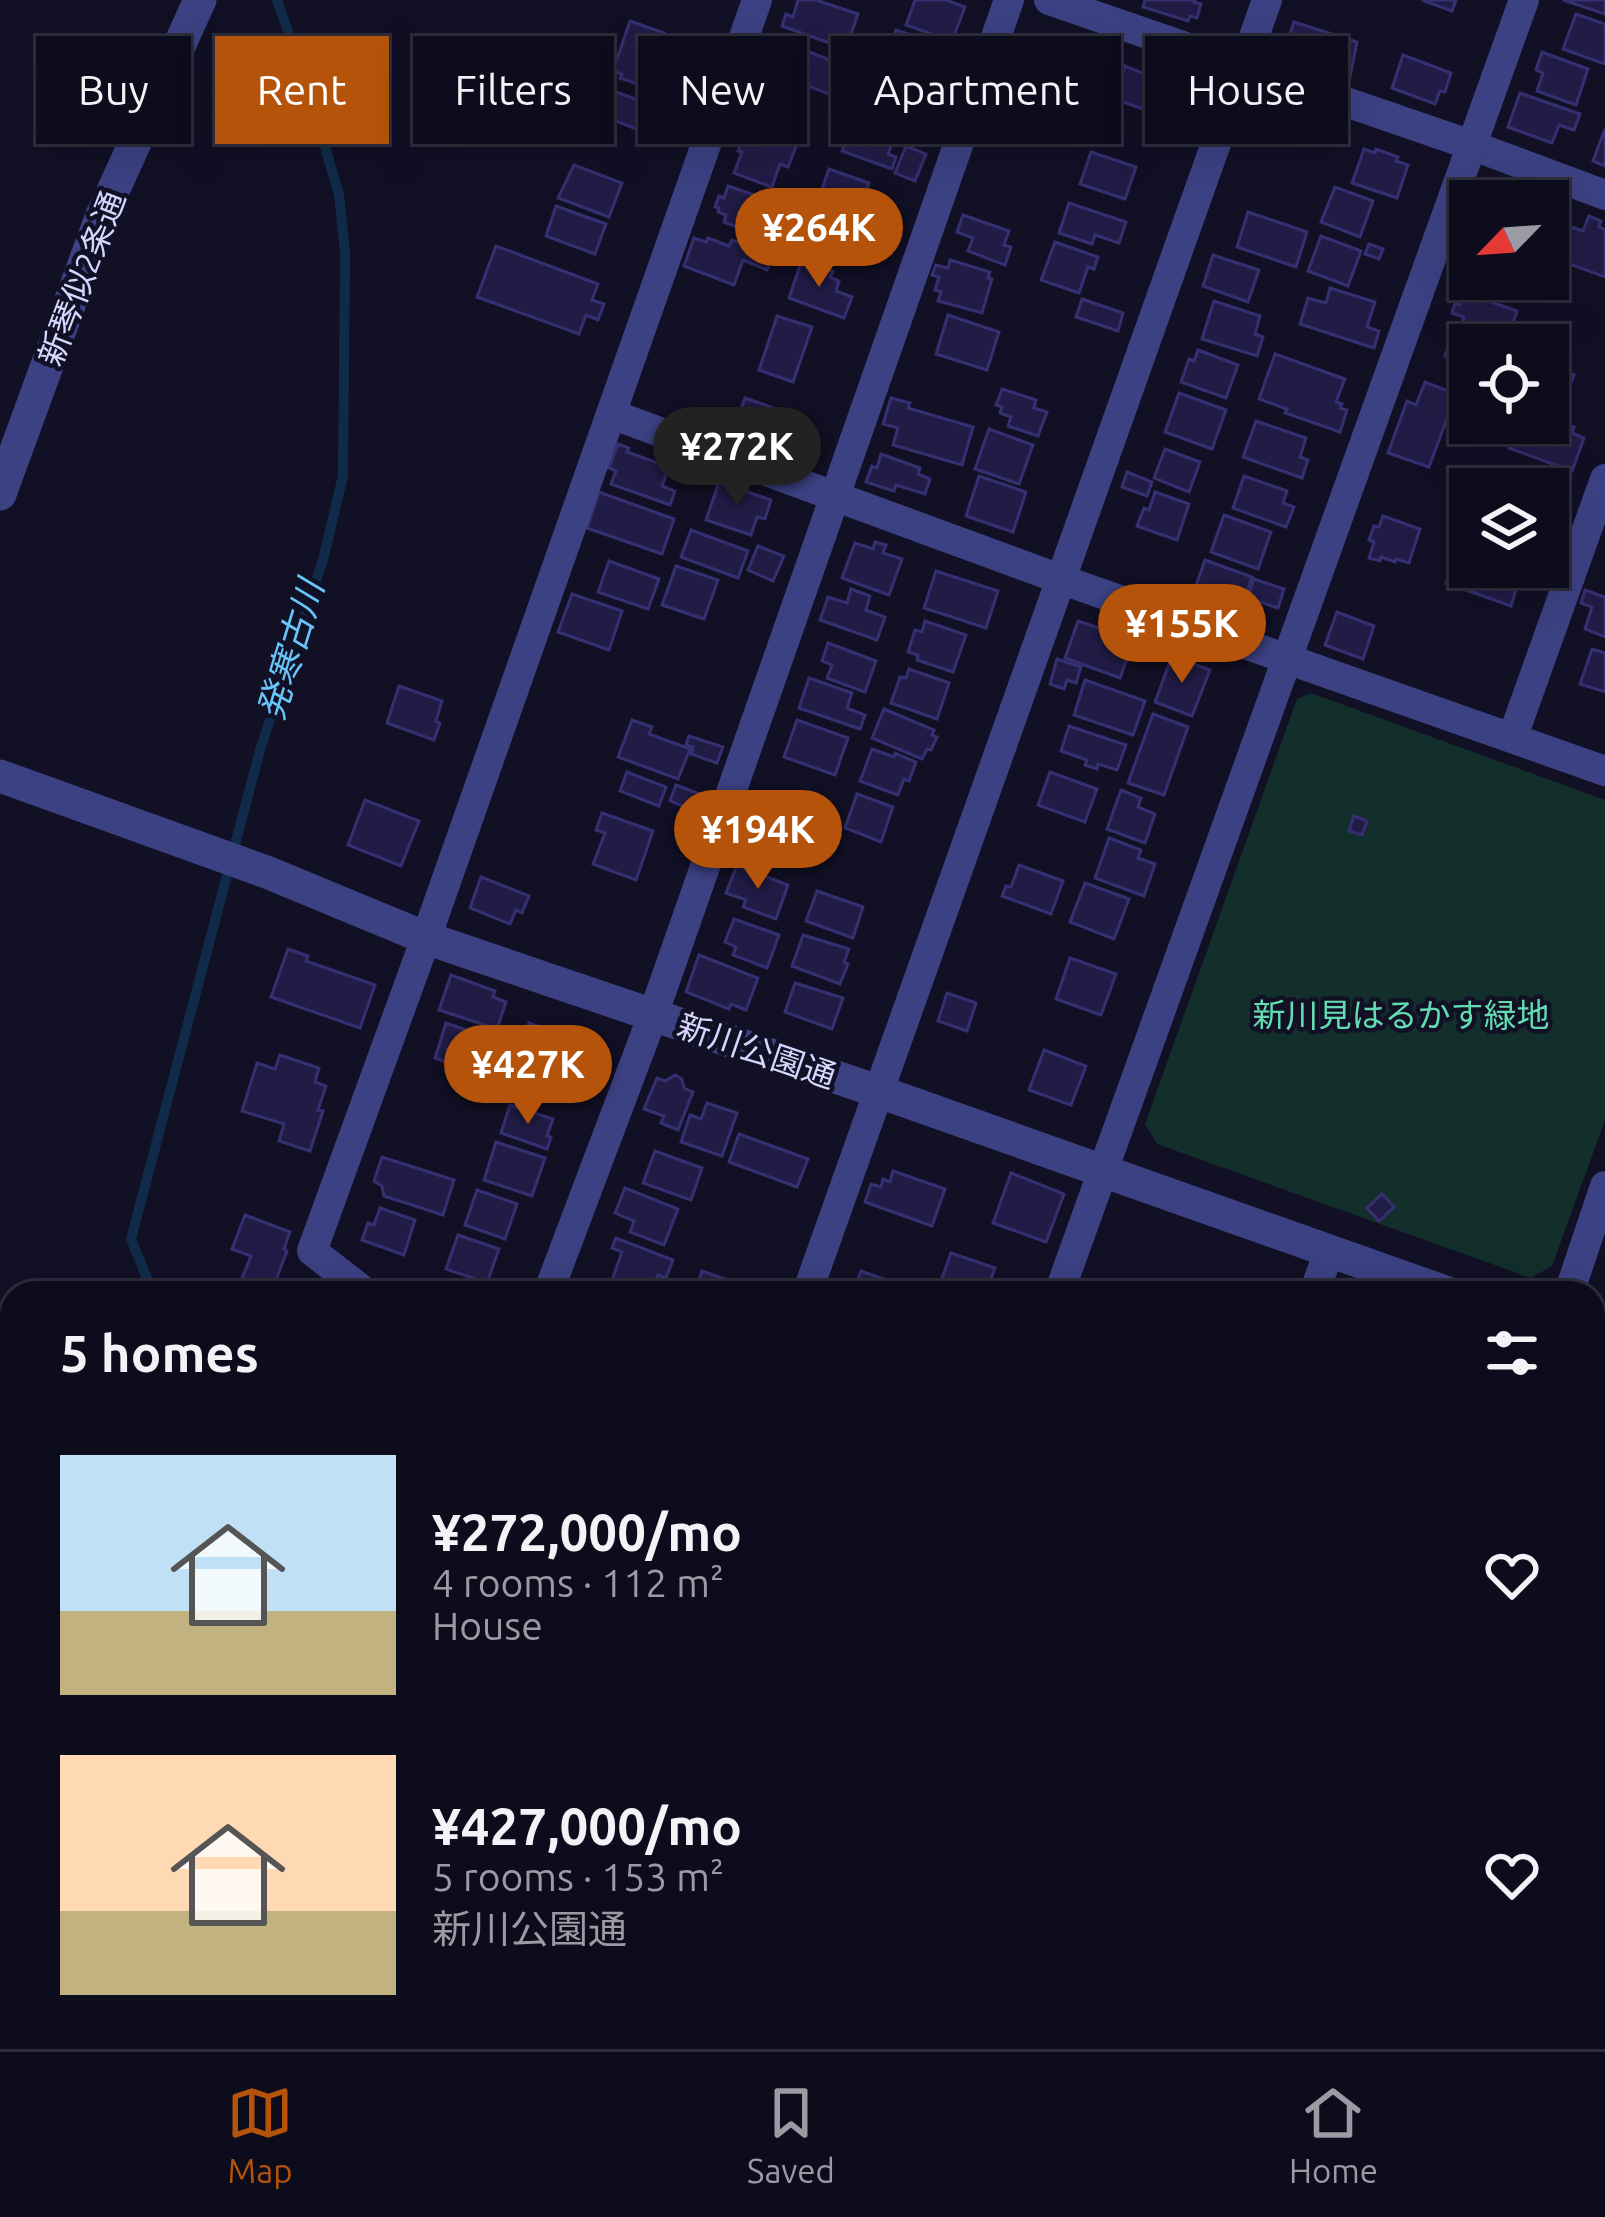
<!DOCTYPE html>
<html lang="en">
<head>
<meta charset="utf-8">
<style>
  :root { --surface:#0d0c1c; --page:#1b1a29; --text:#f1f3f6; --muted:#9a9ba3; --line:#2d2c3b; --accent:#b45309 }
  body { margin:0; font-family:Ubuntu,"Noto Sans JP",sans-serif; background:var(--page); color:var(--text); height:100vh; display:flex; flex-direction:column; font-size:45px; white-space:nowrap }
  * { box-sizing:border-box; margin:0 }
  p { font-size:39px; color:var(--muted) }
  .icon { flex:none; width:66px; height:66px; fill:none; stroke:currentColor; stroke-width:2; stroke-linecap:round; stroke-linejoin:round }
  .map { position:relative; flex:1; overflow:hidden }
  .sheet { position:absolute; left:0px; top:1281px; width:1605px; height:768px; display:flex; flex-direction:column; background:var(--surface); border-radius:36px 36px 0 0; box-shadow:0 12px 48px #0002,0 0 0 3px var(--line) }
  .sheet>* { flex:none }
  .top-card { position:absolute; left:36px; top:36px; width:1533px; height:108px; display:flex; gap:24px }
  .needle { width:78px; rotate:245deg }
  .buttons { position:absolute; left:1449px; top:180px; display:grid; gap:24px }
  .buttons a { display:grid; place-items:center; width:120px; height:120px; border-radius:0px; background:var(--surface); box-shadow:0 12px 48px #0002,0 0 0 3px var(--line); font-size:60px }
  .price { position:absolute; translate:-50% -102px; padding:0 27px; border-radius:42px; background:var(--accent); color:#fff; font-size:39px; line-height:78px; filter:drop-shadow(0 3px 6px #0008) }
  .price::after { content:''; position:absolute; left:50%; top:72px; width:36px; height:27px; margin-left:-18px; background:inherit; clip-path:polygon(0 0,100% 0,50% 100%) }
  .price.active { background:#222; color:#fff }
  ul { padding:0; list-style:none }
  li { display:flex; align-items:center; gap:36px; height:300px; padding:0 60px }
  li span { display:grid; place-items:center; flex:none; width:336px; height:240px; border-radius:0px; color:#555 }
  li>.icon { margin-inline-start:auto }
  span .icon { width:144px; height:144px; fill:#fffc; stroke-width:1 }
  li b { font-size:51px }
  h2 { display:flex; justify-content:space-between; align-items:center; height:144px; padding:0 60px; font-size:51px }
  .pill { padding:0 42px; border-radius:0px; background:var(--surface); box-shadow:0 12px 48px #0002,0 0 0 3px var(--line); font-size:42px; line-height:108px }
  .pill.active { background:var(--accent); color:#fff }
  .menu { display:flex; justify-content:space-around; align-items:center; height:168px; border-top:3px solid var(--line); background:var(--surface); font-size:33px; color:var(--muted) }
  .menu a { display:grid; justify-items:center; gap:6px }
  .menu .active { color:var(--accent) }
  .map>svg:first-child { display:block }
  .green { fill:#132f2b }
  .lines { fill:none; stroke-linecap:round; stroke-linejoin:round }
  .stream { stroke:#102b49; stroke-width:10 }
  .building { fill:#211c46; stroke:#362f71; stroke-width:3 }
  .minor { stroke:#3c4183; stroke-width:30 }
  .tertiary { stroke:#3c4183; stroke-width:33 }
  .labels { text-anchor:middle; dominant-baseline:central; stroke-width:9; stroke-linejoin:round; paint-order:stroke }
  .street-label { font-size:33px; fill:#d6d5fe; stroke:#111025 }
  .park-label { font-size:33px; fill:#63dcb2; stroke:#111025 }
  .water-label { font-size:36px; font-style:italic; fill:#67c5fa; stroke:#111025 }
</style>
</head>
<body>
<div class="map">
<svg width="1605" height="2049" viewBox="0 0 1605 2049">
  <rect width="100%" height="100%" fill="#111025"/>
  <path class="green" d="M1311 693 1605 800V1120L1552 1266 1531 1278 1157 1144 1145 1124 1297 699Z"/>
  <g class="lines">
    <g class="stream">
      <path d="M153 1293 131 1239 260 750 323 560 343 476 345 252 339 195 308 88 277 0"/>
      <path d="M1031 2037 1042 2049"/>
    </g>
  </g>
  <g class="building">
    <path d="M798 0H816L858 14 846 49 782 26 786 14 793 17Z"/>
    <path d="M915 0H946L965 7 952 41 906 25Z"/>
    <path d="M1145 0H1195L1194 2 1201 4 1197 18 1190 16 1188 21 1143 7Z"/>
    <path d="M1422 0H1456L1452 11Z"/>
    <path d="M1563 0H1605V14Z"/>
    <path d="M1576 14 1605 24V64L1563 49Z"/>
    <path d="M630 21 664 33 656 57 666 61 656 90 620 78 622 74 613 71Z"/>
    <path d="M1294 22 1357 42 1350 77 1283 55Z"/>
    <path d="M896 30 929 41 920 69 905 64 903 69 874 60 881 39 891 43Z"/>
    <path d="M1040 40 1091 58 1081 88 1034 72 1038 60 1033 59Z"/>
    <path d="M802 49 840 64 829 94 790 79Z"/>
    <path d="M1542 52 1588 69 1576 105 1537 91 1543 73 1536 70Z"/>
    <path d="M1403 55 1451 73 1445 92 1440 91 1435 104 1392 88Z"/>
    <path d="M1125 66 1167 83 1156 114 1113 98 1116 90 1108 87 1112 77 1120 80Z"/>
    <path d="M873 73 921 91 914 110 908 108 904 119 862 104Z"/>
    <path d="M602 74 615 79 611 90 649 104 639 130 595 113 602 95 595 92Z"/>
    <path d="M1031 86 1042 89 1039 97 1044 99 1048 86 1072 93 1068 106 1084 111 1076 138 1016 119 1025 92 1029 94Z"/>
    <path d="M1520 93 1580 114 1574 130 1559 125 1552 143 1508 127Z"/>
    <path d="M761 98 794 110 785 134 799 139 788 167 780 164 772 187 734 173 742 152 738 151 744 134 737 131 744 113 754 116Z"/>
    <path d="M854 119 895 135 888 154 896 157 892 169 842 151Z"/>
    <path d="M1605 129V166L1593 161Z"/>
    <path d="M906 146 926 154 915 181 895 173Z"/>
    <path d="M1364 149 1375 153 1376 149 1398 157 1396 161 1408 165 1397 198 1352 183Z"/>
    <path d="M1091 152 1136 167 1125 199 1080 184Z"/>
    <path d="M574 165 622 183 609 217 558 198Z"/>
    <path d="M829 169 869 183 865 194 880 199 870 226 816 206Z"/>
    <path d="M728 186 769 200 757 234 724 222 726 215 718 212 719 208 715 207 719 196 724 198Z"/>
    <path d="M1335 187 1373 201 1360 237 1321 222Z"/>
    <path d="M1069 203 1126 222 1119 243 1095 235 1092 244 1059 233Z"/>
    <path d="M556 206 606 224 595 254 546 236Z"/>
    <path d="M1248 212 1307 232 1296 267 1237 247Z"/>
    <path d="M814 215 858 230 847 262 803 247Z"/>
    <path d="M963 215 1009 231 1004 245 1011 247 1005 265 968 251 973 238 957 232Z"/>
    <path d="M1589 216 1601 221 1599 227 1605 230V277L1559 260 1571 227 1583 231Z"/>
    <path d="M1321 236 1361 251 1348 286 1308 271Z"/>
    <path d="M694 238 706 242 708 238 729 246 732 240 748 246 749 242 774 251 767 270 743 260 734 285 684 266Z"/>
    <path d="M1055 242 1098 257 1094 269 1088 267 1079 293 1041 280Z"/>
    <path d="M1369 244 1383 249 1379 259 1365 254Z"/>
    <path d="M496 246 598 284 592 300 604 304 598 320 586 315 579 334 477 297Z"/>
    <path d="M1213 255 1259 270 1248 302 1203 286Z"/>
    <path d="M802 260 833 271 830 277 839 281 836 291 852 297 844 318 789 298Z"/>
    <path d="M950 260 990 272 988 278 992 279 982 313 938 301 941 292 935 290 939 277 932 275 936 265 948 268Z"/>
    <path d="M1507 279H1546L1538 301 1504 289Z"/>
    <path d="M1330 288 1375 302 1367 327 1379 331 1374 348 1300 324 1308 298 1326 303Z"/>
    <path d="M1465 293 1517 311 1507 342 1461 325 1464 317 1452 313 1455 303 1460 305Z"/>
    <path d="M1082 299 1123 313 1118 331 1076 317Z"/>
    <path d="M1214 301 1260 316 1255 334 1263 337 1257 356 1202 339Z"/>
    <path d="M948 315 999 332 987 370 936 354Z"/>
    <path d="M777 316 812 327 793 382 759 370Z"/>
    <path d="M1451 339 1470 346V382L1447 373 1452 359 1445 356Z"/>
    <path d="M1198 350 1238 365 1226 398 1181 382 1189 359 1194 361Z"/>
    <path d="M1275 354 1345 379 1336 402 1342 404 1340 408 1347 410 1340 432 1285 413 1287 409 1259 399Z"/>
    <path d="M1548 366 1574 375 1557 421 1574 427 1572 433 1584 438 1572 471 1509 448 1518 423H1548Z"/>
    <path d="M1425 382 1456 394 1429 467 1388 453 1407 401 1416 405Z"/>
    <path d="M1002 389 1036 400 1034 408 1047 412 1038 436 1008 426 1011 417 1000 413 1002 407 996 405Z"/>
    <path d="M1179 393 1226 410 1212 449 1165 432Z"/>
    <path d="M745 398 791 414 779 448 733 431Z"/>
    <path d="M891 398 910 403 908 408 973 427 962 465 893 445 898 428 883 424Z"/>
    <path d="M1256 421 1306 438 1300 457 1308 460 1302 478 1243 457Z"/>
    <path d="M989 429 1033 445 1019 484 975 469Z"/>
    <path d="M618 444 629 448 627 452 669 467 662 486 675 491 670 505 611 484 616 471 609 468Z"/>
    <path d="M1165 449 1200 462 1189 492 1154 478Z"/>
    <path d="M881 454 920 468 918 474 930 479 925 494 896 485 894 491 866 482 872 466 877 468Z"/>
    <path d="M1127 472 1152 482 1147 496 1122 487Z"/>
    <path d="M979 476 1026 492 1013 532 966 516Z"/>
    <path d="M1244 476 1287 491 1283 503 1294 507 1286 527 1233 508Z"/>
    <path d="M719 482 771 500 765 519 757 517 751 535 706 520Z"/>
    <path d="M599 492 674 519 662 554 587 528Z"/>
    <path d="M1155 492 1189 504 1177 540 1137 526 1144 508 1149 510Z"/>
    <path d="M1224 515 1271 532 1258 569 1211 552Z"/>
    <path d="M1383 516 1420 529 1409 563 1396 559 1395 562 1381 557 1380 561 1369 558 1374 542 1369 540 1374 526 1379 527Z"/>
    <path d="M691 530 748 551 738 578 681 557Z"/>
    <path d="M875 542 886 545 883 553 902 559 889 595 842 578 855 543 873 549Z"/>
    <path d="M758 546 784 556 773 581 748 570Z"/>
    <path d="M1458 549 1470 553V567H1494L1492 574 1518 583 1511 606 1446 583Z"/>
    <path d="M1205 560 1252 577 1239 614 1192 597Z"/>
    <path d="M609 561 659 579 648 609 598 592Z"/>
    <path d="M676 566 718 580 704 619 662 605Z"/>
    <path d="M936 571 998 591 986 628 924 608Z"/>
    <path d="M1254 579 1284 589 1278 608 1248 598Z"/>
    <path d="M851 589 870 596 866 610 885 617 877 640 820 620 828 597 847 603Z"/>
    <path d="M1585 590 1605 597V637L1585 629 1592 607 1581 603Z"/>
    <path d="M572 594 622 611 609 650 558 632Z"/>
    <path d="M1337 612 1374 626 1363 659 1325 645Z"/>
    <path d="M925 621 966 635 953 672 917 660 918 655 908 652 915 630 922 632Z"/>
    <path d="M1078 621 1124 636 1133 642 1120 678 1065 658Z"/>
    <path d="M828 643 876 661 865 692 827 678 832 665 822 661Z"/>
    <path d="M1592 649 1605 653V692L1580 684Z"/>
    <path d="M1172 656 1210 670 1192 716 1155 702Z"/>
    <path d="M1057 659 1081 667 1076 683 1067 680 1064 689 1050 684Z"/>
    <path d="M909 669 949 683 937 719 891 703 900 677 906 678Z"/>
    <path d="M809 678 852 693 847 708 865 715 860 729 799 708Z"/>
    <path d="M1085 680 1145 701 1133 735 1074 715Z"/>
    <path d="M399 686 442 701 436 721 440 723 434 740 387 723Z"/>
    <path d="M884 709 934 730 932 735 937 737 931 750 927 749 922 759 872 738Z"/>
    <path d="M1153 714 1188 727 1164 795 1128 783Z"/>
    <path d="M632 720 652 727 649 734 690 749 678 779 618 757Z"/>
    <path d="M797 720 848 738 835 775 784 757Z"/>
    <path d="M1069 726 1126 745 1117 770 1098 764 1097 769 1085 765 1087 760 1061 751Z"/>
    <path d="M689 736 723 747 717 763 691 754 693 747 686 745Z"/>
    <path d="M872 749 894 757 895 753 916 762 909 781 904 779 898 795 860 781Z"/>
    <path d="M627 772 666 787 659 806 620 791Z"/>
    <path d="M1050 772 1097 789 1085 822 1038 805Z"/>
    <path d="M676 785 708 797 701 813 670 801Z"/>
    <path d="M1121 790 1141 798 1138 807 1155 814 1145 843 1107 829Z"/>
    <path d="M857 794 893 807 881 842 845 828Z"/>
    <path d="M365 800 419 821 401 866 348 845Z"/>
    <path d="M602 813 653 831 636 880 593 864 605 833 596 830Z"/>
    <path d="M761 816 807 833 796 865 750 848Z"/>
    <path d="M1354 816 1367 821 1362 835 1349 831Z"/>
    <path d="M1109 838 1141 850 1138 858 1155 864 1144 896 1095 878Z"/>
    <path d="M737 865 788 885 776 919 743 907 746 900 726 893Z"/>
    <path d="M1019 865 1063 881 1051 914 1002 896 1006 886 1011 887Z"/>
    <path d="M481 877 529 896 522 913 516 910 510 924 470 908Z"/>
    <path d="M1085 883 1129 899 1114 939 1070 922Z"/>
    <path d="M817 891 863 907 853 938 806 921Z"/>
    <path d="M734 919 779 935 767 968 733 955 736 947 725 942Z"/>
    <path d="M803 935 849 949 844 962 848 964 840 984 792 966Z"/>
    <path d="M288 949 308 956 306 961 375 985 360 1028 271 997Z"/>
    <path d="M699 955 758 978 746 1010 731 1004 729 1009 686 992Z"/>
    <path d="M1070 958 1116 974 1101 1015 1056 999Z"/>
    <path d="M451 975 495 991 493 997 506 1002 497 1029 439 1010Z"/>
    <path d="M795 983 843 998 832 1029 785 1012Z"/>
    <path d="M947 993 976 1003 967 1031 938 1021Z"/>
    <path d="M446 1023 498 1041 487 1076 435 1058Z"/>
    <path d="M529 1023 564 1036 542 1095 507 1081Z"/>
    <path d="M1044 1050 1086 1066 1071 1105 1029 1090Z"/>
    <path d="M280 1055 319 1068 315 1082 326 1086 318 1110 323 1111 310 1151 279 1141 284 1124 242 1111 257 1063 275 1069Z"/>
    <path d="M675 1075 682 1079 684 1088 693 1092 678 1130 661 1123 664 1116 644 1109 657 1078 665 1081Z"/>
    <path d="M707 1103 737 1113 722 1156 681 1142 690 1115 701 1119Z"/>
    <path d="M510 1105 553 1119 547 1136 551 1137 547 1149 501 1133Z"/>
    <path d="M739 1134 808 1159 797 1187 729 1162Z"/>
    <path d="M496 1142 545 1158 532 1196 484 1180Z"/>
    <path d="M655 1151 702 1168 691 1200 643 1183Z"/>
    <path d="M382 1157 454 1180 443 1215 384 1196 382 1186 374 1181Z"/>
    <path d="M893 1171 945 1189 932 1226 865 1202 871 1184 881 1187 883 1179 890 1182Z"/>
    <path d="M1011 1173 1064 1194 1046 1242 993 1223Z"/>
    <path d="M625 1188 678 1209 664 1245 630 1232 634 1221 615 1213Z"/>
    <path d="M477 1190 517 1204 505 1239 465 1225Z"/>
    <path d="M1382 1194 1394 1207 1379 1221 1367 1208Z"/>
    <path d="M380 1208 415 1220 404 1255 362 1240 368 1223 374 1225Z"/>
    <path d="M245 1215 290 1232 284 1249 287 1251 271 1293 240 1283 251 1256 232 1249Z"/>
    <path d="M458 1235 499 1249 487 1283 446 1269Z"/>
    <path d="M616 1238 673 1260 666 1278 658 1275 652 1293 612 1280 622 1252 612 1248Z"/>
    <path d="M951 1253 995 1268 986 1293H959L939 1286Z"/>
    <path d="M702 1271 750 1288 748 1293H695Z"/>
    <path d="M861 1271 915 1290 914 1293H853Z"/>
    <path d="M436 1281 468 1293H431Z"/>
    <path d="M12 1562V1601L0 1589V1575Z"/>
    <path d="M1602 1583 1605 1584V1629L1593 1625V1613Z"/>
    <path d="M0 1605 12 1616V1639L0 1652Z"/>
    <path d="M1593 1634 1605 1639V1677L1593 1672Z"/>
    <path d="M1601 2004 1605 2005V2032L1597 2029 1600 2020 1596 2019Z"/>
    <path d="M299 2037H311L323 2049H287Z"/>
    <path d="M479 2037H510L519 2049H469L480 2040Z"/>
    <path d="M610 2037H647L637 2049H599Z"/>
    <path d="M670 2037H726L717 2047 718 2049H683Z"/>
    <path d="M837 2037H866L878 2049H825Z"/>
    <path d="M1330 2037H1357L1353 2049H1326Z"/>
    <path d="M1366 2037H1382L1410 2047 1362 2049Z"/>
    <path d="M1453 2037H1509L1506 2049H1460L1456 2048 1459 2039Z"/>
  </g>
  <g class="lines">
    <g class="minor">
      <path d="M1049 0 1471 145 1605 195"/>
      <path d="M611 414 1060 579 1605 771"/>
      <path d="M1513 736 1605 479"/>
      <path d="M366 1293 312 1251 426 938 757 0"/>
      <path d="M548 1293 653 1015 1009 0"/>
      <path d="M807 1293 1267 0"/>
      <path d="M1059 1293 1524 0"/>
      <path d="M1314 1293 1329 1251"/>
      <path d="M1569 1293 1605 1186"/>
      <path d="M0 1715 12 1702"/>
      <path d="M0 1862 12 1873"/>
      <path d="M1593 1955 1605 1921"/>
      <path d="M195 2037 208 2049"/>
      <path d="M548 2037 561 2049"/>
      <path d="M1108 2037 1119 2049"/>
      <path d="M393 2049 410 2037"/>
      <path d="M1302 2049 1306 2037"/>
      <path d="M1559 2049 1564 2037"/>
    </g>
    <g class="tertiary">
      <path d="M0 494 102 215 200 0"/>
      <path d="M0 776 269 873 426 938 880 1092 1448 1293"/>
      <path d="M1593 1344 1605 1348"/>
    </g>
  </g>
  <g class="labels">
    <g class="street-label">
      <text transform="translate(81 278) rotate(-69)">新琴似2条通</text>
      <text transform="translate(757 1050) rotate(19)">新川公園通</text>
    </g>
    <g class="park-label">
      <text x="1401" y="1014">新川見はるかす緑地</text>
    </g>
    <g class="water-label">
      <text transform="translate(290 650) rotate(-73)">発寒古川</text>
    </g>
  </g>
</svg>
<div class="buttons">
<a><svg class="needle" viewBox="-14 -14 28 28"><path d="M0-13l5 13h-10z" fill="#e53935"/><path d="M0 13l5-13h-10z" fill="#9a9ba3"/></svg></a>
<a><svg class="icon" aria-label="locate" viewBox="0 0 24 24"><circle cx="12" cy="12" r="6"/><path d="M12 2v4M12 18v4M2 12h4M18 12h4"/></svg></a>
<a><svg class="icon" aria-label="layers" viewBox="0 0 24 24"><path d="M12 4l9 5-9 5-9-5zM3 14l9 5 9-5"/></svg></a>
</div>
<b class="price" style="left:819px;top:290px">¥264K</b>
<b class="price active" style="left:737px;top:509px">¥272K</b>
<b class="price" style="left:1182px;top:686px">¥155K</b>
<b class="price" style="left:758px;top:892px">¥194K</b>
<b class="price" style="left:528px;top:1127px">¥427K</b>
<div class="top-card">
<a class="pill">Buy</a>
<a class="pill active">Rent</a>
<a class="pill">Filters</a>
<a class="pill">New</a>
<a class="pill">Apartment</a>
<a class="pill">House</a>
</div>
<section class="sheet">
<h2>5 homes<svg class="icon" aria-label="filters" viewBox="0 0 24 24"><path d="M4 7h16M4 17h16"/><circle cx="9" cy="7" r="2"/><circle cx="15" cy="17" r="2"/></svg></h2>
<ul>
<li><span style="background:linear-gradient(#bfe0f5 65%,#c2b280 0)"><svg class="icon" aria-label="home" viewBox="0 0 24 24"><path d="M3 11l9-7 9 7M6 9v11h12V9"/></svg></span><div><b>¥272,000/mo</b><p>4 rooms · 112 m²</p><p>House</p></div><svg class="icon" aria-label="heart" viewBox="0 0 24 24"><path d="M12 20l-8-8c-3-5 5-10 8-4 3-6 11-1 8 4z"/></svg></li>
<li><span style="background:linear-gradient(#ffd9b3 65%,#c2b280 0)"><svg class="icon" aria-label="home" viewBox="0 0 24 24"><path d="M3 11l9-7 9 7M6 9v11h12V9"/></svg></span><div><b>¥427,000/mo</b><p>5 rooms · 153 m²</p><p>新川公園通</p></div><svg class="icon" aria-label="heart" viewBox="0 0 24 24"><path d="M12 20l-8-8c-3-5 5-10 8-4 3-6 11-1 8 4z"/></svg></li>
</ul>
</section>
</div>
<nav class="menu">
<a class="active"><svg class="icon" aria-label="map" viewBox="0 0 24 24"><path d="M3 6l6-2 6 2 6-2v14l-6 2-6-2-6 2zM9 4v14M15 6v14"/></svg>Map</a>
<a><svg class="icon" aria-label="saved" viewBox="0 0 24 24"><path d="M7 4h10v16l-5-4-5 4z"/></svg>Saved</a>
<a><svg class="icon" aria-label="home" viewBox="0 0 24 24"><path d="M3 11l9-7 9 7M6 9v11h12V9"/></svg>Home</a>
</nav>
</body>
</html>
